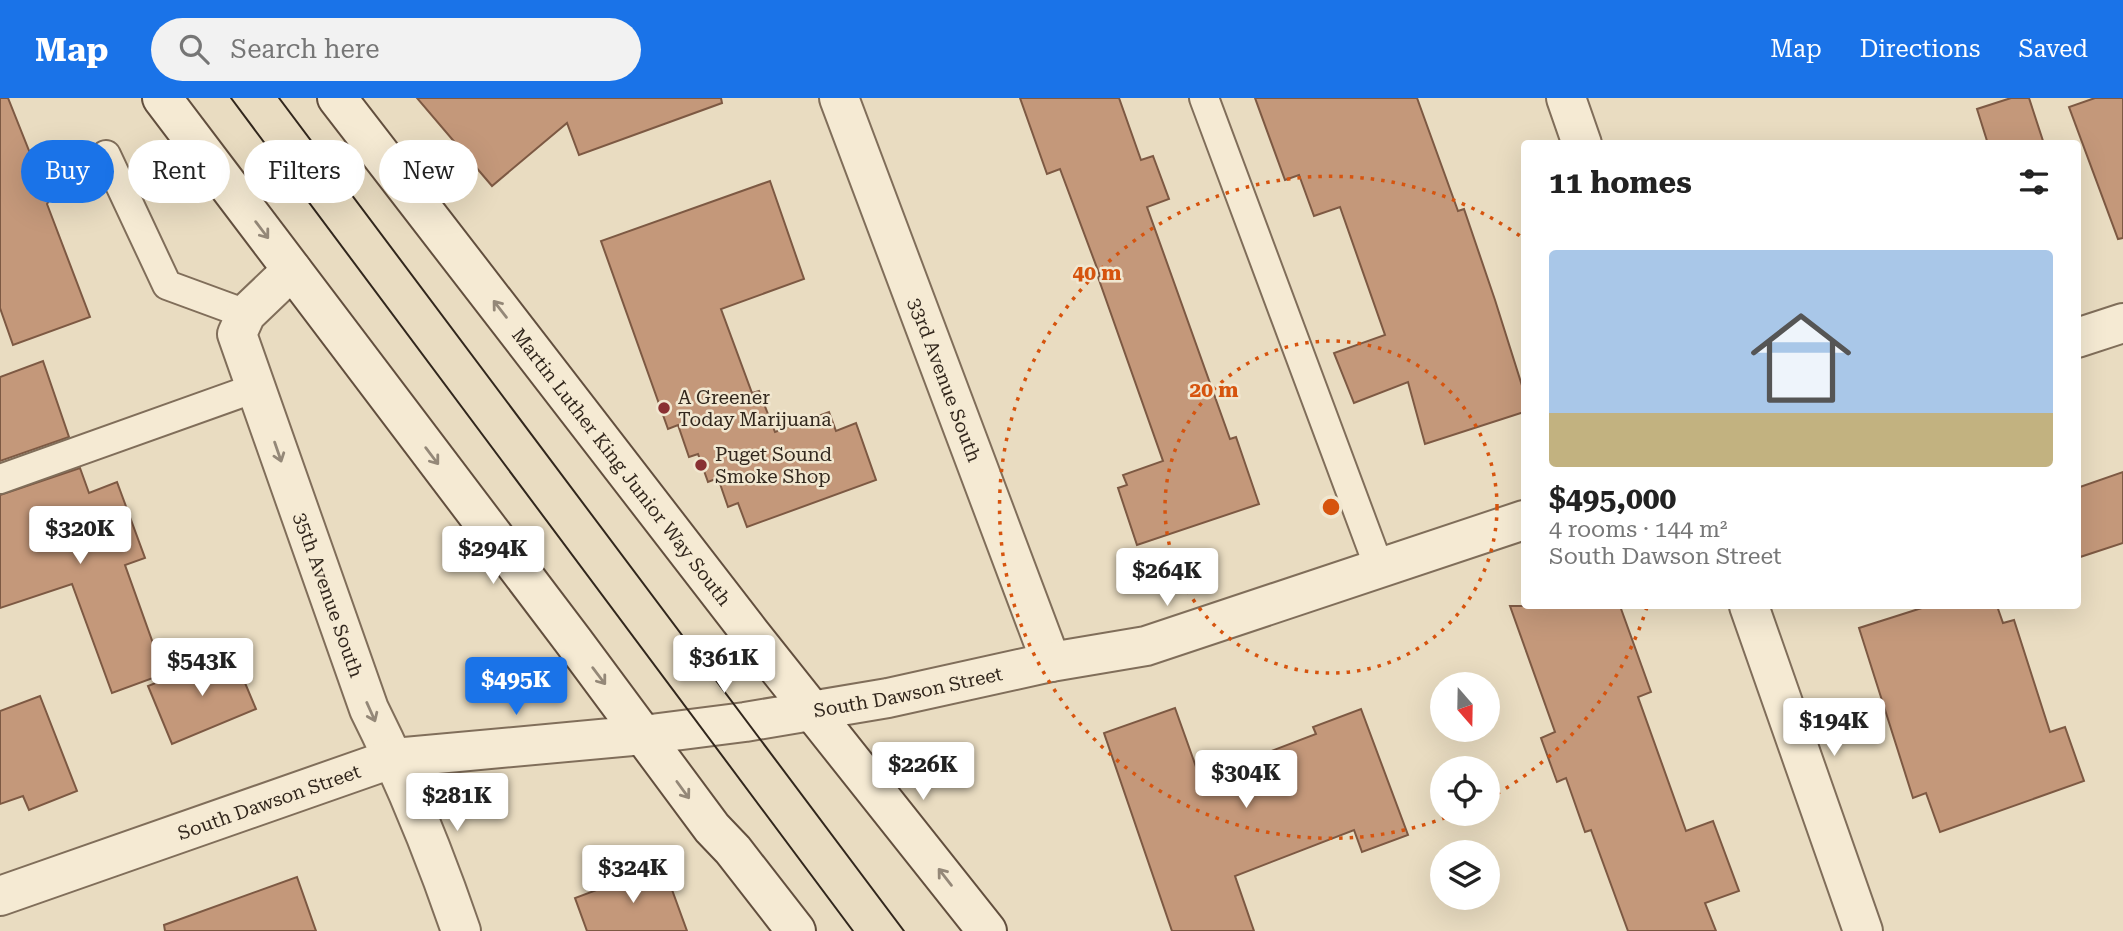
<!DOCTYPE html>
<html lang="en">
<head>
<meta charset="utf-8">
<style>
  :root { --surface:#fff; --page:#f2f2f2; --text:#222; --muted:#767676; --line:#e0e0e0; --accent:#1a73e8 }
  body { margin:0; font-family:"Roboto Serif",serif; background:var(--page); color:var(--text); height:100vh; display:flex; flex-direction:column; font-size:26px; white-space:nowrap }
  * { box-sizing:border-box; margin:0 }
  p { font-size:23px; color:var(--muted) }
  .icon { flex:none; width:38px; height:38px; fill:none; stroke:currentColor; stroke-width:2; stroke-linecap:round; stroke-linejoin:round }
  .map { position:relative; flex:1; overflow:hidden }
  .details { position:absolute; left:1521px; top:42px; width:560px; height:469px; display:flex; flex-direction:column; background:var(--surface); border-radius:7px; box-shadow:0 7px 28px #0002 }
  .details>* { flex:none }
  .banner { position:absolute; left:21px; top:42px; width:665px; height:63px; display:flex; gap:14px }
  .needle { width:46px; rotate:160deg }
  .controls { position:absolute; left:1430px; top:574px; display:grid; gap:14px }
  .controls a { display:grid; place-items:center; width:70px; height:70px; border-radius:50%; background:var(--surface); box-shadow:0 7px 28px #0002; font-size:35px }
  .price { position:absolute; translate:-50% -60px; padding:0 16px; border-radius:7px; background:#fff; color:#222; font-size:23px; line-height:46px; filter:drop-shadow(0 2px 4px #0008) }
  .price::after { content:''; position:absolute; left:50%; top:42px; width:21px; height:16px; margin-left:-10px; background:inherit; clip-path:polygon(0 0,100% 0,50% 100%) }
  .price.active { background:var(--accent); color:#fff }
  ul { padding:0; list-style:none }
  li { display:grid; align-content:center; gap:14px; height:371px; padding:0 28px }
  li+li { border-top:2px solid var(--line) }
  li span { display:grid; place-items:center; height:217px; border-radius:7px; color:#555 }
  li>.icon { margin-inline-start:auto }
  span .icon { width:126px; height:126px; fill:#fffc; stroke-width:1 }
  li b { font-size:30px }
  h2 { display:flex; justify-content:space-between; align-items:center; height:84px; padding:0 28px; font-size:30px }
  .tag { padding:0 24px; border-radius:32px; background:var(--surface); box-shadow:0 7px 28px #0002; font-size:24px; line-height:63px }
  .tag.active { background:var(--accent); color:#fff }
  header { display:flex; align-items:center; gap:42px; box-sizing:border-box; height:98px; padding:0 35px; background:var(--accent); color:#fff }
  header strong { font-size:33px }
  nav { display:flex; gap:38px; margin-inline-start:auto; font-size:24px }
  .search { width:490px; height:63px; background:var(--page); display:flex; align-items:center; gap:18px; box-sizing:border-box; padding:0 24px; border-radius:38px; color:var(--muted); font-size:26px }
  .map>svg:first-child { display:block }
  .building { fill:#c4987a; stroke:#7d5943; stroke-width:2 }
  .lines { fill:none; stroke-linecap:round; stroke-linejoin:round }
  .lane-casing { stroke:#806e5a; stroke-width:32 }
  .street-casing { stroke:#806e5a; stroke-width:42 }
  .secondary-casing { stroke:#624f3e; stroke-width:42 }
  .lane { stroke:#f5ead3; stroke-width:28 }
  .street { stroke:#f5ead3; stroke-width:38 }
  .secondary { stroke:#f5ead3; stroke-width:38 }
  .tram { stroke:#32271d; stroke-width:2 }
  .oneway { stroke:#948878 }
  .ring { fill:none; stroke:#d6540e; stroke-width:3.5; stroke-dasharray:3.5 7 }
  .poi-dot { fill:#893032; stroke:#f1e7d0; stroke-width:2.5 }
  .labels { text-anchor:middle; dominant-baseline:central; stroke-width:5; stroke-linejoin:round; paint-order:stroke }
  .street-label { font-size:19px; fill:#32271d; stroke:#f1e7d0 }
  .poi-label { font-size:19px; fill:#32271d; stroke:#f1e7d0; text-anchor:start }
  .centre { fill:#d6540e; stroke:#f1e7d0; stroke-width:3.5 }
  .ring-label { font-size:21px; text-anchor:middle; font-weight:bold; fill:#d6540e; stroke:#f1e7d0; stroke-width:5; stroke-linejoin:round; paint-order:stroke }
</style>
</head>
<body>
<header>
<strong>Map</strong>
<div class="search"><svg class="icon" aria-label="search" viewBox="0 0 24 24"><circle cx="10" cy="10" r="6"/><path d="M15 15l6 6"/></svg>Search here</div>
<nav><a>Map</a><a>Directions</a><a>Saved</a></nav>
</header>
<div class="map">
<svg width="2123" height="833" viewBox="0 0 2123 833">
  <rect width="100%" height="100%" fill="#e9dcc1"/>
  <g class="building">
    <path d="M0 0H8L49 103 47 106 90 219 13 247 0 210Z"/>
    <path d="M417 0H721L722 5 579 57 567 25 492 88Z"/>
    <path d="M1020 0H1119L1141 62 1153 58 1169 101 1147 109 1230 341 1236 339 1259 406 1137 447 1118 390 1127 387 1123 377 1163 363 1098 179 1100 178 1060 71 1047 76Z"/>
    <path d="M1255 0H1417L1458 113 1464 111 1495 202 1524 294V314L1425 346 1408 284 1354 305 1334 255 1385 237 1340 109 1314 118 1299 77 1285 82Z"/>
    <path d="M2011 0H2029L2044 46H1988L1977 11Z"/>
    <path d="M2095 0H2123V140L2118 141 2069 9Z"/>
    <path d="M770 83 804 181 721 211 752 295 759 293 775 334 829 314 836 333 856 325 876 382 747 429 738 405 728 409 718 380 708 384 698 356 689 359 678 327 668 331 601 143Z"/>
    <path d="M43 263 69 339 0 363V279Z"/>
    <path d="M80 370 89 395 117 384 145 460 125 467 164 576 112 595 72 486 0 510V397Z"/>
    <path d="M2123 374V445L2077 460V390Z"/>
    <path d="M1510 508H1620L1651 594 1638 599 1686 733 1713 723 1739 793 1705 805 1716 833H1628L1591 732 1585 734 1566 680 1557 684 1541 640 1555 634Z"/>
    <path d="M1928 508H1997L2003 525 2014 522 2050 634 2065 629 2084 683 1940 734 1926 695 1913 700 1859 530Z"/>
    <path d="M232 554 256 611 172 646 148 588Z"/>
    <path d="M40 598 77 693 29 712 23 698 0 706V613Z"/>
    <path d="M1175 610 1200 680 1316 636 1313 629 1361 611 1408 737 1362 754 1354 732 1235 778 1254 833H1172L1104 635Z"/>
    <path d="M663 767 687 833H587L575 800Z"/>
    <path d="M297 779 316 833H165L164 827Z"/>
  </g>
  <g class="lines">
    <defs>
      <g id="lane">
        <path d="M1204 0 1380 472"/>
        <path d="M106 57 167 187 246 216"/>
        <path d="M0 381 255 290"/>
      </g>
      <g id="street">
        <path id="s1" d="M839 0 1051 564"/>
        <path d="M1566 0 1582 46"/>
        <path id="s2" d="M292 172 246 216 237 236 369 611C405 683 435 757 461 833"/>
        <path d="M2077 240 2123 225"/>
        <path d="M1749 508 1863 833"/>
        <path id="s3" d="M0 798 394 660 643 637 745 624 888 600 1051 564 1146 548 1524 422"/>
      </g>
      <g id="secondary">
        <path d="M162 0 574 544 712 730 733 752 796 833"/>
        <path id="s4" d="M337 0 751 536 987 833"/>
      </g>
    </defs>
    <use href="#lane" class="lane-casing"/>
    <use href="#street" class="street-casing"/>
    <use href="#secondary" class="secondary-casing"/>
    <use href="#lane" class="lane"/>
    <use href="#street" class="street"/>
    <use href="#secondary" class="secondary"/>
    <g class="tram">
      <path d="M231 0 853 833"/>
      <path d="M279 0 904 833"/>
    </g>
  </g>
  <defs><path id="oneway-shaft" d="M-6 0H5M1.5-3L5.5 0L1.5 3" fill="none" stroke-width="1.6" stroke-linecap="round" stroke-linejoin="round" transform="scale(1.75)"/></defs>
  <g class="oneway">
    <use href="#oneway-shaft" transform="translate(262 132) rotate(53)"/>
    <use href="#oneway-shaft" transform="translate(500 211) rotate(-128)"/>
    <use href="#oneway-shaft" transform="translate(278 354) rotate(71)"/>
    <use href="#oneway-shaft" transform="translate(432 358) rotate(53)"/>
    <use href="#oneway-shaft" transform="translate(599 578) rotate(53)"/>
    <use href="#oneway-shaft" transform="translate(371 614) rotate(66)"/>
    <use href="#oneway-shaft" transform="translate(683 692) rotate(54)"/>
    <use href="#oneway-shaft" transform="translate(945 779) rotate(-128)"/>
  </g>
  <g class="ring">
    <circle cx="1331" cy="409" r="166"/>
    <path d="M1647 509A331 331 0 0 1 1489 700M1455 716A331 331 0 1 1 1523 140"/>
  </g>
  <g class="poi-dot">
    <circle cx="664" cy="310" r="7"/>
    <circle cx="701" cy="367" r="7"/>
  </g>
  <g class="labels">
    <g class="street-label">
      <text stroke="none"><textPath href="#s1" startOffset="301">33rd Avenue South</textPath></text>
      <text stroke="none"><textPath href="#s4" startOffset="466">Martin Luther King Junior Way South</textPath></text>
      <text stroke="none"><textPath href="#s2" startOffset="362">35th Avenue South</textPath></text>
      <text stroke="none"><textPath href="#s3" startOffset="936">South Dawson Street</textPath></text>
      <text stroke="none"><textPath href="#s3" startOffset="285">South Dawson Street</textPath></text>
    </g>
    <g class="poi-label">
      <text x="678" y="299">A Greener<tspan x="678" dy="22">Today Marijuana</tspan></text>
      <text x="715" y="356">Puget Sound<tspan x="715" dy="22">Smoke Shop</tspan></text>
    </g>
  </g>
  <circle cx="1331" cy="409" r="10" class="centre"/>
  <g class="ring-label">
    <text x="1097" y="182">40 m</text>
    <text x="1214" y="299">20 m</text>
  </g>
</svg>
<div class="controls">
<a><svg class="needle" viewBox="-14 -14 28 28"><path d="M0-13l5 13h-10z" fill="#e53935"/><path d="M0 13l5-13h-10z" fill="#767676"/></svg></a>
<a><svg class="icon" aria-label="locate" viewBox="0 0 24 24"><circle cx="12" cy="12" r="6"/><path d="M12 2v4M12 18v4M2 12h4M18 12h4"/></svg></a>
<a><svg class="icon" aria-label="layers" viewBox="0 0 24 24"><path d="M12 4l9 5-9 5-9-5zM3 14l9 5 9-5"/></svg></a>
</div>
<b class="price" style="left:80px;top:468px">$320K</b>
<b class="price" style="left:493px;top:488px">$294K</b>
<b class="price" style="left:1167px;top:510px">$264K</b>
<b class="price" style="left:724px;top:597px">$361K</b>
<b class="price" style="left:202px;top:600px">$543K</b>
<b class="price active" style="left:516px;top:619px">$495K</b>
<b class="price" style="left:1834px;top:660px">$194K</b>
<b class="price" style="left:923px;top:704px">$226K</b>
<b class="price" style="left:1246px;top:712px">$304K</b>
<b class="price" style="left:457px;top:735px">$281K</b>
<b class="price" style="left:633px;top:807px">$324K</b>
<div class="banner">
<a class="tag active">Buy</a>
<a class="tag">Rent</a>
<a class="tag">Filters</a>
<a class="tag">New</a>
</div>
<section class="details">
<h2>11 homes<svg class="icon" aria-label="filters" viewBox="0 0 24 24"><path d="M4 7h16M4 17h16"/><circle cx="9" cy="7" r="2"/><circle cx="15" cy="17" r="2"/></svg></h2>
<ul>
<li><span style="background:linear-gradient(#a9c7e8 75%,#c2b280 0)"><svg class="icon" aria-label="home" viewBox="0 0 24 24"><path d="M3 11l9-7 9 7M6 9v11h12V9"/></svg></span><div><b>$495,000</b><p>4 rooms · 144 m²</p><p>South Dawson Street</p></div></li>
</ul>
</section>
</div>
</body>
</html>
